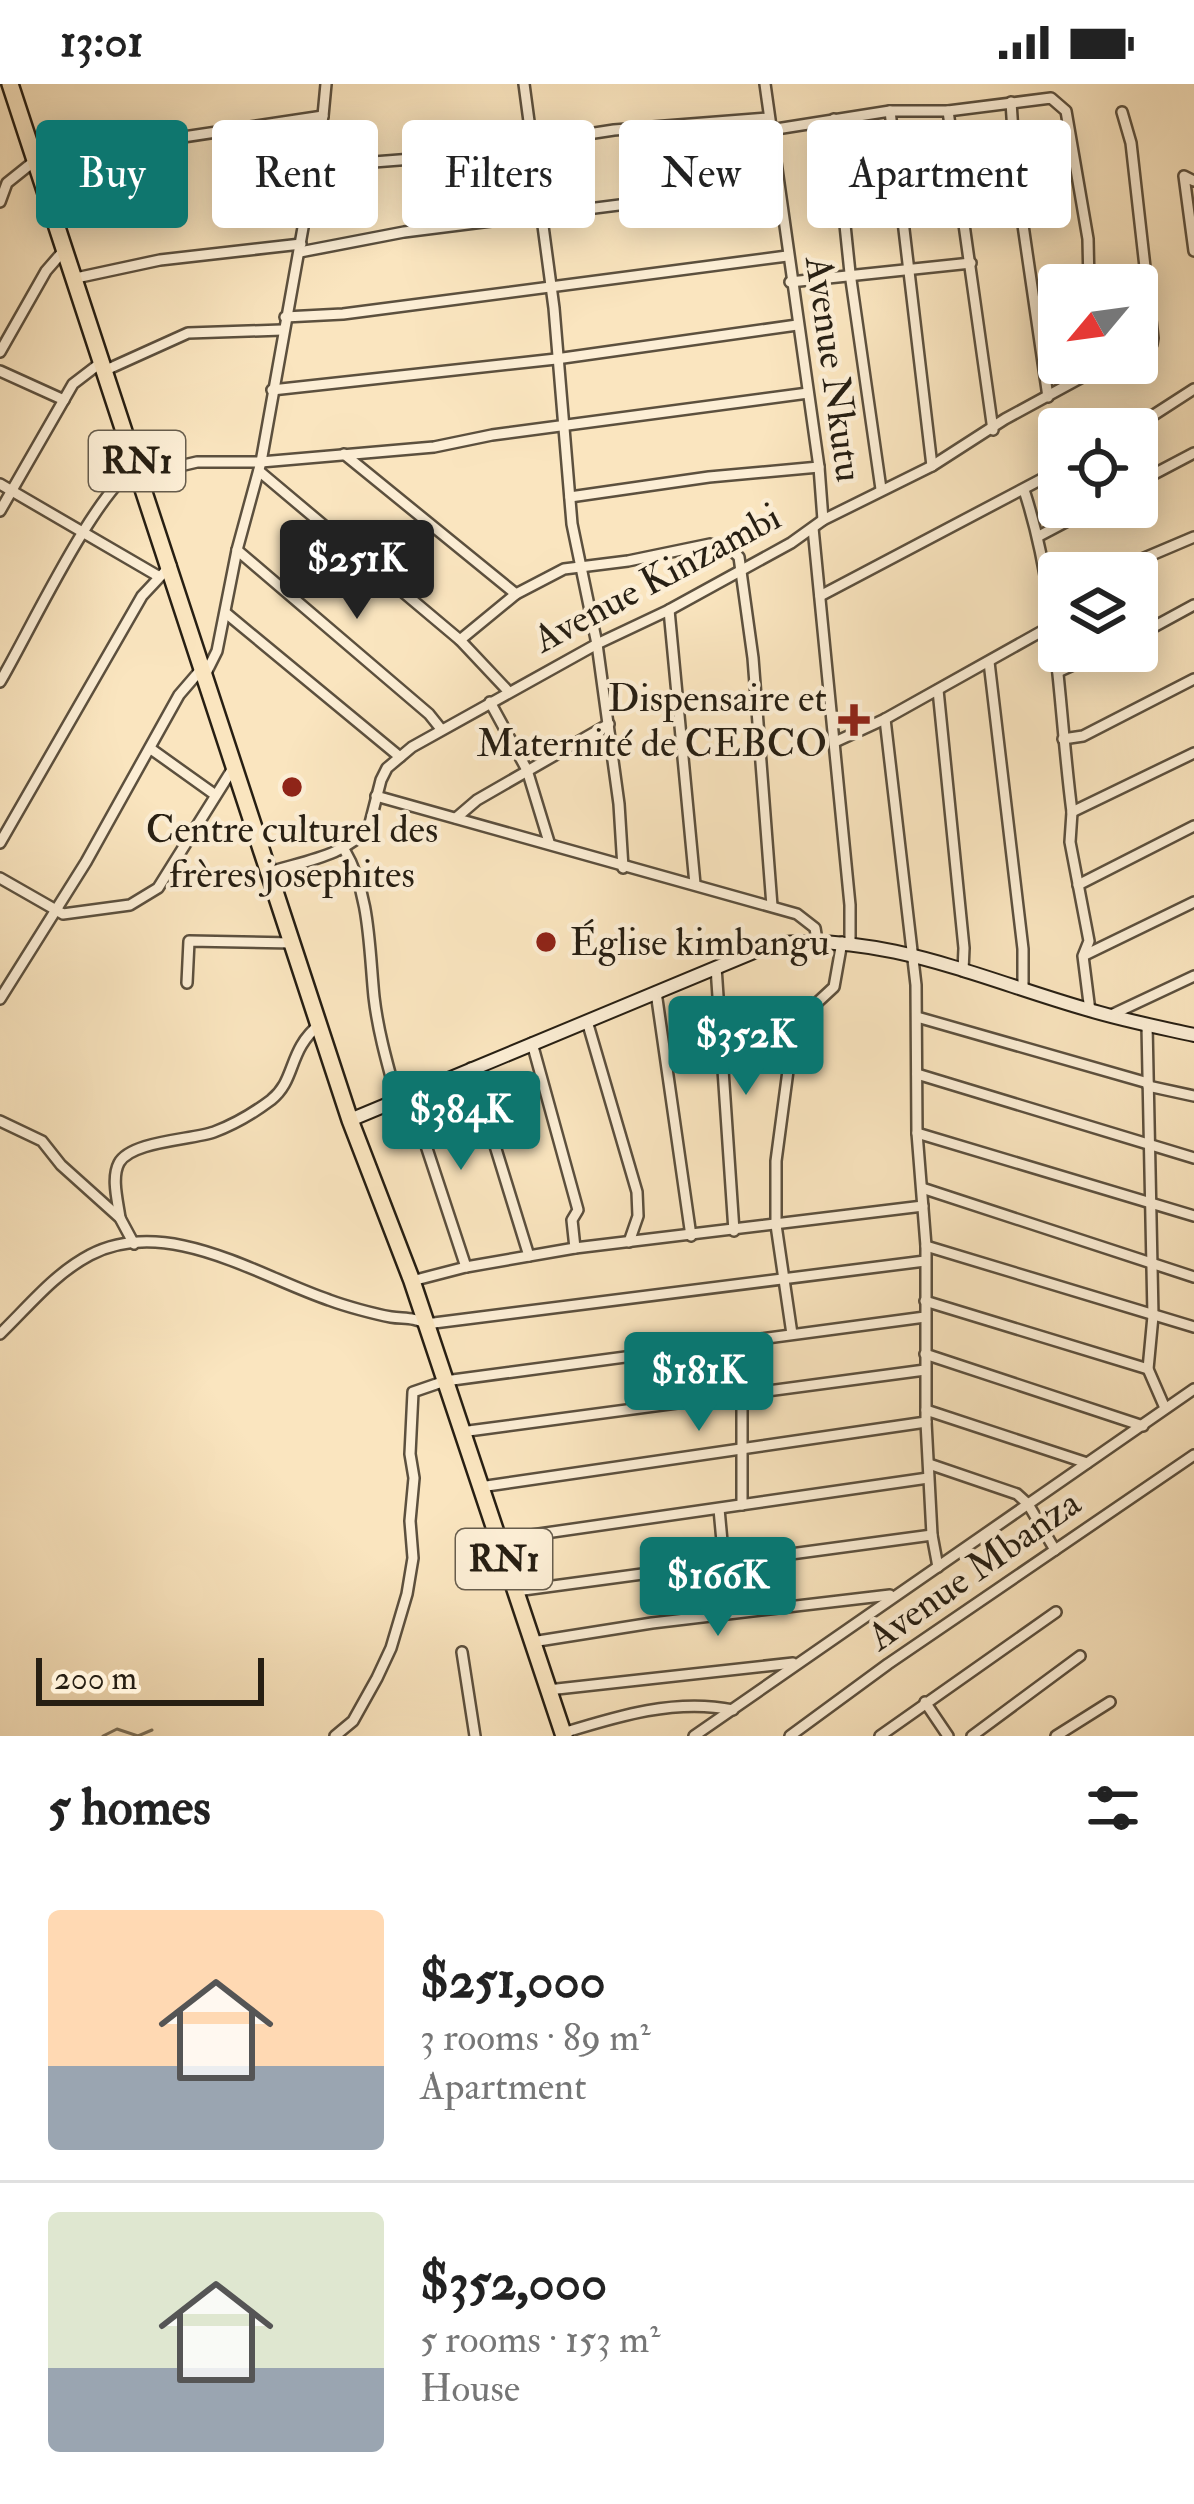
<!DOCTYPE html>
<html lang="en">
<head>
<meta charset="utf-8">
<style>
  :root { --surface:#fff; --page:#f6f6f6; --text:#222; --muted:#767676; --line:#e0e0e0; --accent:#0f766e }
  body { margin:0; font-family:"IM FELL Double Pica",serif; background:var(--page); color:var(--text); height:100vh; display:flex; flex-direction:column; font-size:45px; white-space:nowrap }
  * { box-sizing:border-box; margin:0 }
  p { font-size:39px; color:var(--muted) }
  .icon { flex:none; width:66px; height:66px; fill:none; stroke:currentColor; stroke-width:2; stroke-linecap:round; stroke-linejoin:round }
  .map { position:relative; height:1652px; overflow:hidden }
  .details { display:flex; flex-direction:column; background:var(--surface); flex:1 }
  .details>* { flex:none }
  .hud { position:absolute; left:36px; top:36px; width:1122px; height:108px; display:flex; gap:24px }
  .needle { width:78px; rotate:241deg }
  .tools { position:absolute; left:1038px; top:180px; display:grid; gap:24px }
  .tools a { display:grid; place-items:center; width:120px; height:120px; border-radius:12px; background:var(--surface); box-shadow:0 6px 30px #0003; font-size:60px }
  .scale { position:absolute; left:36px; bottom:30px; width:228px; box-sizing:border-box; padding-left:12px; border:6px solid #271f13; border-top:0; font-size:33px; line-height:42px; white-space:nowrap; color:#271f13; -webkit-text-stroke:9px #fceed5; paint-order:stroke }
  .price { position:absolute; translate:-50% -102px; padding:0 27px; border-radius:12px; background:var(--accent); color:#fff; font-size:39px; line-height:78px; filter:drop-shadow(0 3px 6px #0008) }
  .price::after { content:''; position:absolute; left:50%; top:72px; width:36px; height:27px; margin-left:-18px; background:inherit; clip-path:polygon(0 0,100% 0,50% 100%) }
  .price.current { background:#222; color:#fff }
  ul { padding:0; list-style:none }
  li { display:flex; align-items:center; gap:36px; height:300px; padding:0 48px }
  li+li { border-top:3px solid var(--line) }
  li span { display:grid; place-items:center; flex:none; width:336px; height:240px; border-radius:12px; color:#555 }
  li>.icon { margin-inline-start:auto }
  span .icon { width:144px; height:144px; fill:#fffc; stroke-width:1 }
  li b { font-size:51px }
  h2 { display:flex; justify-content:space-between; align-items:center; height:144px; padding:0 48px; font-size:51px }
  .tag { padding:0 42px; border-radius:12px; background:var(--surface); box-shadow:0 6px 30px #0003; font-size:42px; line-height:108px }
  .tag.current { background:var(--accent); color:#fff }
  .status { display:flex; justify-content:space-between; align-items:center; height:84px; padding:0 60px; background:var(--surface); direction:ltr }
  .status svg { height:33px; fill:currentColor }
  .map>svg:first-child { display:block }
  .lines { fill:none; stroke-linecap:round; stroke-linejoin:round }
  .stream { stroke:#7a6e57; stroke-width:3 }
  .minor-casing { stroke:#5c503e; stroke-width:14 }
  .secondary-casing { stroke:#271f13; stroke-width:16 }
  .trunk-casing { stroke:#271f13; stroke-width:20 }
  .minor { stroke:#fceed5; stroke-width:9 }
  .secondary { stroke:#fceed5; stroke-width:12 }
  .trunk { stroke:#fae5bf; stroke-width:15 }
  .poi-dot { fill:#8f2418; stroke:#fceed5; stroke-width:4.5 }
  .labels { text-anchor:middle; dominant-baseline:central; stroke-width:9; stroke-linejoin:round; paint-order:stroke }
  .shield { fill:#fceed5; stroke:#675d4d; stroke-width:3 }
  .shield-label { font-size:36px; font-weight:bold; fill:#271f13 }
  .street-label { font-size:39px; fill:#271f13; stroke:#fceed5 }
  .poi-label { font-size:39px; fill:#271f13; stroke:#fceed5; text-anchor:end }
</style>
</head>
<body>
<div class="status"><b>13:01</b><svg viewBox="0 0 49 12"><path d="M0 12V9h3v3zM5 12V6h3v6zM10 12V3h3v9zM15 12V0h3v12zM26 1h20v11H26zM47 4h2v5h-2z"/></svg></div>
<div class="map">
<svg width="1194" height="1652" viewBox="0 0 1194 1652">
  <rect width="100%" height="100%" fill="#fae5bf"/>
  <filter id="stains"><feTurbulence type="fractalNoise" baseFrequency=".00167" numOctaves="4"/><feColorMatrix values="0 0 0 0 .2 0 0 0 0 .09 0 0 0 0 .02 0 0 0 .5 -.17"/></filter>
  <radialGradient id="worn" r=".72"><stop offset=".6" stop-color="#630" stop-opacity="0"/><stop offset="1" stop-color="#630" stop-opacity=".3"/></radialGradient>
  <g class="lines">
    <path class="stream" d="M103 1652 117 1645 138 1652 152 1646"/>
    <defs>
      <g id="minor">
        <path d="M524 0 554 224 572 440 597 560 619 720 623 784"/>
        <path d="M765 0 819 383 823 436"/>
        <path d="M1011 18 1016 93 1048 313"/>
        <path d="M890 27 932 382"/>
        <path d="M948 27 993 346"/>
        <path d="M1122 28 1131 59 1153 254 1152 260 1137 267"/>
        <path d="M834 35 850 189 881 405"/>
        <path d="M770 46 890 27H948L1051 14 1066 27 1088 155 1089 201"/>
        <path d="M313 84 322 77 335 81 438 73 614 46 769 34"/>
        <path d="M1194 97 1184 92 1194 167"/>
        <path d="M0 118 7 99 37 75 323 32"/>
        <path d="M54 130 178 115"/>
        <path d="M300 168 404 148 778 101"/>
        <path d="M76 194 160 176 301 160"/>
        <path d="M790 198 971 179"/>
        <path d="M285 233 343 230 787 172"/>
        <path d="M0 268 46 187 66 164"/>
        <path d="M106 286 188 249 282 246"/>
        <path d="M0 287 64 316"/>
        <path d="M272 306 556 275 797 241"/>
        <path d="M1132 345 1194 305"/>
        <path d="M344 370 516 510"/>
        <path d="M259 387 460 556 508 607"/>
        <path d="M141 391 197 378H261L434 363 492 351 808 309"/>
        <path d="M1137 399 1194 369"/>
        <path d="M0 400 158 492"/>
        <path d="M1024 406C1058 510 1058 620 1072 728L1070 758 1089 857 1083 872 1090 927"/>
        <path d="M570 413 709 393 819 383"/>
        <path d="M0 427 73 300 103 277"/>
        <path d="M813 444 850 821V859"/>
        <path d="M1039 452 1094 423"/>
        <path d="M237 466 429 630 441 645"/>
        <path d="M1109 489 1194 453"/>
        <path d="M820 512 1059 386"/>
        <path d="M669 526 695 800"/>
        <path d="M227 530 400 673"/>
        <path d="M1137 552 1194 521"/>
        <path d="M460 556 516 510 564 485 628 477 710 460 729 464 739 473 753 574 772 822"/>
        <path d="M989 578 1023 865V905"/>
        <path d="M1058 588 1104 567"/>
        <path d="M206 589 217 567 237 466 261 378 323 32 326 0"/>
        <path d="M0 598C28 551 96 404 138 382"/>
        <path d="M938 606 964 864 963 887"/>
        <path d="M490 618 527 686 549 758"/>
        <path d="M885 635 916 901 917 1049 926 1162V1338L932 1451 938 1483"/>
        <path d="M1063 655 1083 652 1194 595"/>
        <path d="M835 658 885 635 1053 541"/>
        <path d="M151 665 214 710"/>
        <path d="M376 712 797 830 815 844 817 856"/>
        <path d="M1072 728 1194 669"/>
        <path d="M456 734 477 716 609 640"/>
        <path d="M0 759 142 512 171 481"/>
        <path d="M344 765C370 809 369 863 374 913 378 948 388 982 397 1015"/>
        <path d="M270 788C304 777 345 772 369 743L381 696 387 684 412 663 597 560 669 526 791 459 823 436 932 382 1005 335 1108 279"/>
        <path d="M0 794 63 830 130 821 158 804 235 681"/>
        <path d="M1078 801 1194 742"/>
        <path d="M1085 871 1194 818"/>
        <path d="M716 883 734 1147"/>
        <path d="M187 899 189 857 293 859"/>
        <path d="M656 908 691 1152"/>
        <path d="M0 915 86 778 179 611 204 582"/>
        <path d="M1111 931 1194 892"/>
        <path d="M917 933 1148 999"/>
        <path d="M587 937 637 1108 638 1132 629 1158"/>
        <path d="M1147 941 1153 1232 1148 1285 1165 1324"/>
        <path d="M532 959 578 1126 572 1136 575 1164"/>
        <path d="M471 984 529 1172"/>
        <path d="M917 990 1194 1074"/>
        <path d="M1148 1002 1194 1012"/>
        <path d="M409 1010 466 1183"/>
        <path d="M0 1037 42 1057 61 1081 120 1134 134 1160"/>
        <path d="M917 1049 1194 1132"/>
        <path d="M922 1104 1194 1193"/>
        <path d="M120 1134C118 1118 111 1094 119 1079 131 1057 191 1056 214 1048 233 1041 255 1028 271 1016 297 995 287 967 320 940"/>
        <path d="M926 1162 1194 1243"/>
        <path d="M412 1197 466 1183 575 1164 923 1122"/>
        <path d="M925 1217 1148 1285"/>
        <path d="M0 1250C29 1222 54 1190 90 1171 167 1131 258 1192 329 1216 345 1222 374 1230 391 1233 404 1235 414 1233 426 1240L925 1177"/>
        <path d="M792 1250 776 1141V1077L795 934 799 927 806 929 834 903 842 858"/>
        <path d="M925 1270 1143 1342"/>
        <path d="M926 1326 1087 1379"/>
        <path d="M461 1348 925 1286"/>
        <path d="M929 1380 1017 1410 1028 1420 1055 1466"/>
        <path d="M480 1403 926 1338"/>
        <path d="M742 1421V1310"/>
        <path d="M719 1425 724 1479"/>
        <path d="M497 1456 928 1394"/>
        <path d="M516 1507 932 1451"/>
        <path d="M532 1558 652 1539 890 1511"/>
        <path d="M462 1568 475 1652"/>
        <path d="M548 1606 793 1579"/>
        <path d="M925 1618 948 1652"/>
        <path d="M563 1649C618 1632 676 1614 733 1626"/>
        <path d="M335 1652 353 1637 377 1594 391 1564 407 1510 413 1474 410 1437 414 1394 410 1370 413 1308 445 1297 925 1233"/>
        <path d="M694 1652 1194 1305"/>
        <path d="M790 1652 888 1580 1194 1371"/>
        <path d="M880 1652 1056 1528"/>
        <path d="M972 1652 1080 1572"/>
        <path d="M1056 1652 1110 1618"/>
      </g>
      <path id="secondary" d="M350 1036 773 860C881 847 984 896 1086 925 1122 936 1158 943 1194 951"/>
      <path id="trunk" d="M10 0 350 1036 412 1197 564 1652"/>
    </defs>
    <use href="#minor" class="minor-casing"/>
    <use href="#secondary" class="secondary-casing"/>
    <use href="#trunk" class="trunk-casing"/>
    <use href="#minor" class="minor"/>
    <use href="#secondary" class="secondary"/>
    <use href="#trunk" class="trunk"/>
  </g>
  <g class="poi-dot">
    <path d="M848 618h12v12h12v12h-12v12h-12v-12h-12v-12h12z"/>
    <circle cx="292" cy="703" r="12"/>
    <circle cx="546" cy="858" r="12"/>
  </g>
  <g class="labels">
    <g class="shield">
      <rect x="89" y="347" width="96" height="60" rx="9"/>
      <rect x="456" y="1445" width="96" height="60" rx="9"/>
    </g>
    <g class="shield-label">
      <text x="137" y="377">RN1</text>
      <text x="504" y="1475">RN1</text>
    </g>
    <g class="street-label">
      <text transform="translate(834 285) rotate(82)">Avenue Nkutu</text>
      <text transform="translate(657 494) rotate(-28)">Avenue Kinzambi</text>
      <text transform="translate(974 1486) rotate(-35)">Avenue Mbanza</text>
    </g>
    <g class="poi-label">
      <text x="827" y="614">Dispensaire et<tspan x="827" dy="45">Maternité de CEBCO</tspan></text>
      <text x="292" y="745" text-anchor="middle">Centre culturel des<tspan x="292" dy="45">frères josephites</tspan></text>
      <text x="570" y="858" text-anchor="start">Église kimbangu</text>
    </g>
  </g>
  <rect width="100%" height="100%" filter="url(#stains)"/>
  <rect width="100%" height="100%" fill="url(#worn)"/>
</svg>
<div class="tools">
<a><svg class="needle" viewBox="-14 -14 28 28"><path d="M0-13l5 13h-10z" fill="#e53935"/><path d="M0 13l5-13h-10z" fill="#767676"/></svg></a>
<a><svg class="icon" aria-label="locate" viewBox="0 0 24 24"><circle cx="12" cy="12" r="6"/><path d="M12 2v4M12 18v4M2 12h4M18 12h4"/></svg></a>
<a><svg class="icon" aria-label="layers" viewBox="0 0 24 24"><path d="M12 4l9 5-9 5-9-5zM3 14l9 5 9-5"/></svg></a>
</div>
<div class="scale">200 m</div>
<b class="price current" style="left:357px;top:538px">$251K</b>
<b class="price" style="left:746px;top:1014px">$352K</b>
<b class="price" style="left:461px;top:1089px">$384K</b>
<b class="price" style="left:699px;top:1350px">$181K</b>
<b class="price" style="left:718px;top:1555px">$166K</b>
<div class="hud">
<a class="tag current">Buy</a>
<a class="tag">Rent</a>
<a class="tag">Filters</a>
<a class="tag">New</a>
<a class="tag">Apartment</a>
</div>
</div>
<section class="details">
<h2>5 homes<svg class="icon" aria-label="filters" viewBox="0 0 24 24"><path d="M4 7h16M4 17h16"/><circle cx="9" cy="7" r="2"/><circle cx="15" cy="17" r="2"/></svg></h2>
<ul>
<li><span style="background:linear-gradient(#ffd9b3 65%,#9aa5b1 0)"><svg class="icon" aria-label="home" viewBox="0 0 24 24"><path d="M3 11l9-7 9 7M6 9v11h12V9"/></svg></span><div><b>$251,000</b><p>3 rooms · 89 m²</p><p>Apartment</p></div></li>
<li><span style="background:linear-gradient(#dfe7d0 65%,#9aa5b1 0)"><svg class="icon" aria-label="home" viewBox="0 0 24 24"><path d="M3 11l9-7 9 7M6 9v11h12V9"/></svg></span><div><b>$352,000</b><p>5 rooms · 153 m²</p><p>House</p></div></li>
</ul>
</section>
</body>
</html>
